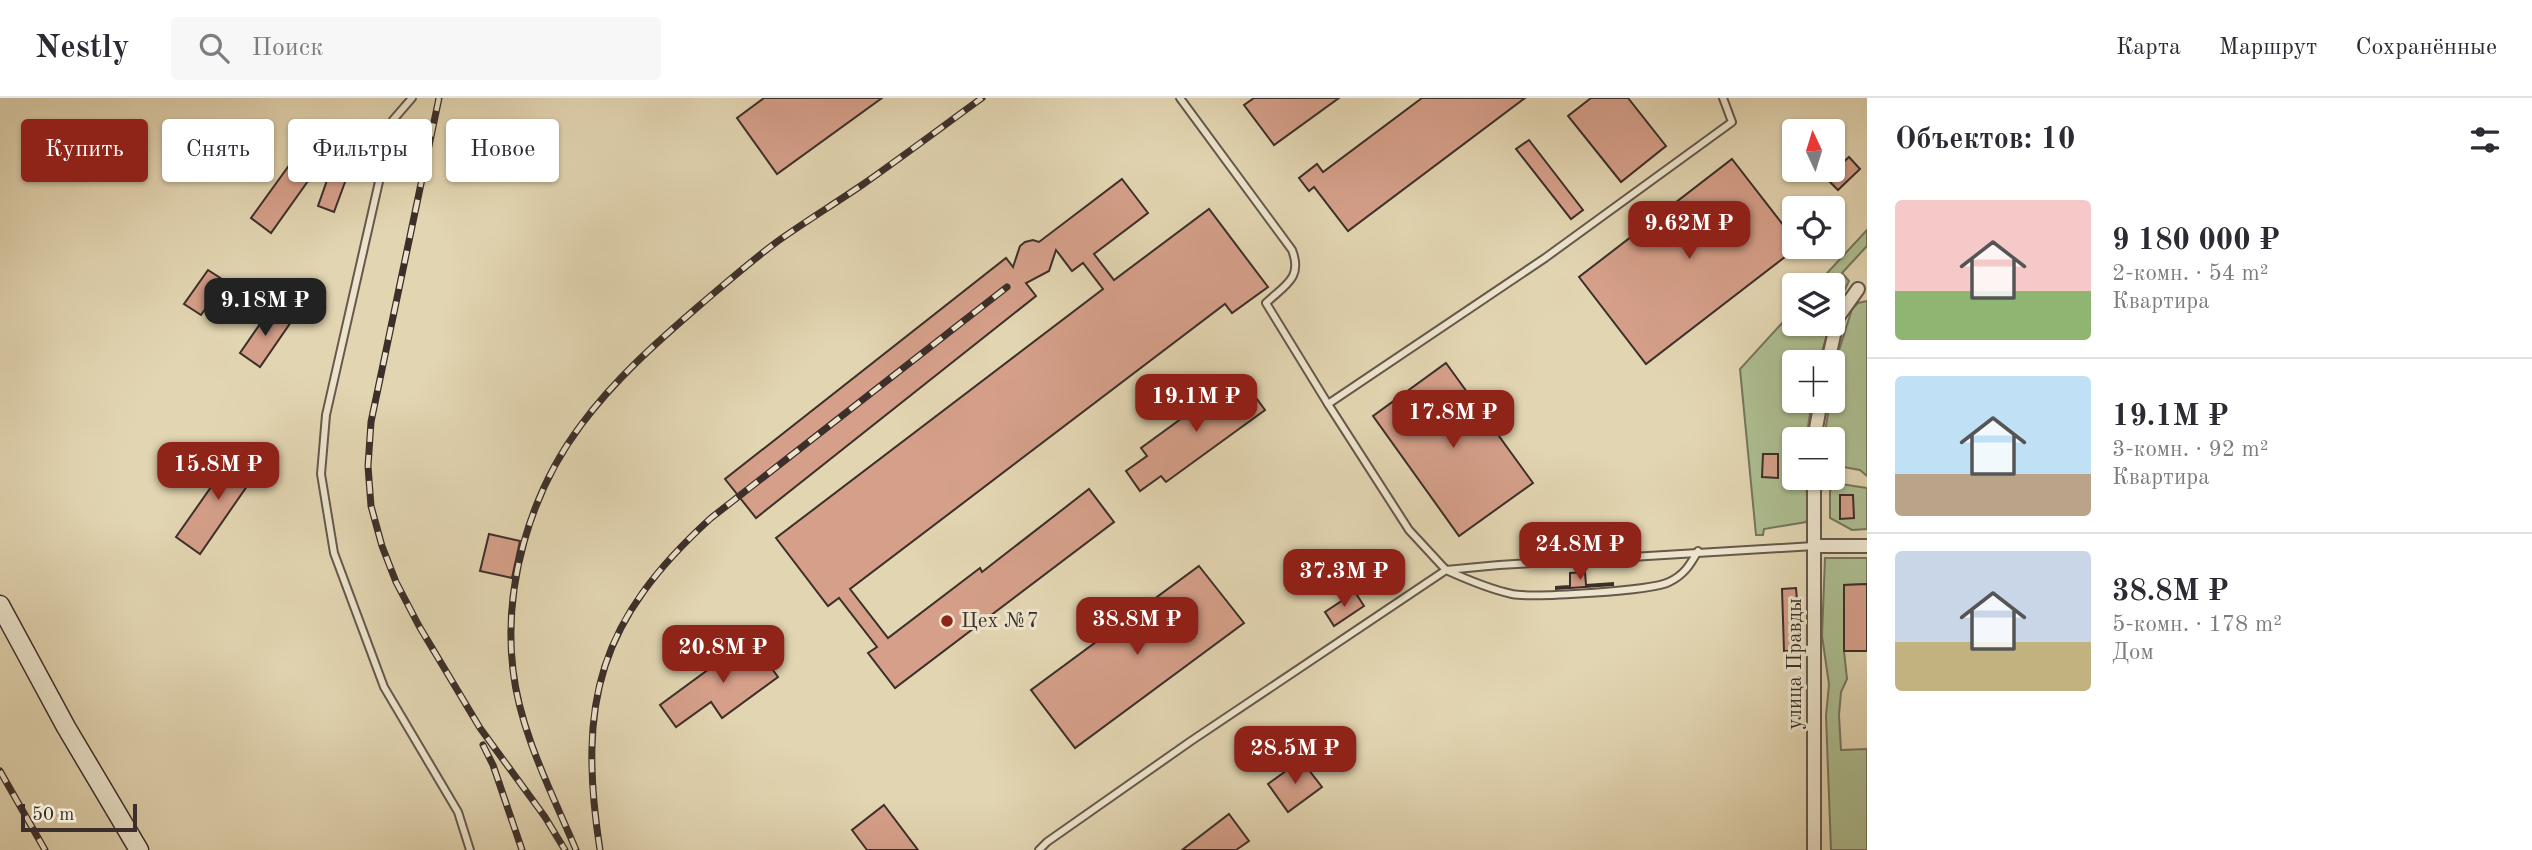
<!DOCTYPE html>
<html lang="ru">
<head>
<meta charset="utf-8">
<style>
  :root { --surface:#fff; --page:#f7f7f7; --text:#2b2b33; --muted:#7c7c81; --line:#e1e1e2; --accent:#8f2418 }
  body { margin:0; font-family:"Old Standard TT",serif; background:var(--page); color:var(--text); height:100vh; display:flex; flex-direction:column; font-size:26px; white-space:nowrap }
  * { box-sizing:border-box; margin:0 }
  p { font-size:23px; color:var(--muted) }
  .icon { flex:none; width:38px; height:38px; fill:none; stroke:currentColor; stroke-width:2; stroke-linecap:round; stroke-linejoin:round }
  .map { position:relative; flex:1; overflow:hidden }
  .sheet { display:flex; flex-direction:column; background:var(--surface); width:665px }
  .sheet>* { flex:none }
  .banner { position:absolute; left:21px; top:21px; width:665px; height:63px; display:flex; gap:14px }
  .needle { width:46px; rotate:356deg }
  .fabs { position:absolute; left:1782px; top:21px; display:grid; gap:14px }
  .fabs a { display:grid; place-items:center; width:63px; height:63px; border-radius:7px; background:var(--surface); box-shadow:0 2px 5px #0004; font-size:35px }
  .scale { position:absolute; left:21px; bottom:18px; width:116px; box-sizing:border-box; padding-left:7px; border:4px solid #3c2f2a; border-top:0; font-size:19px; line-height:24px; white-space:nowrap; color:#3c2f2a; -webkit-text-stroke:5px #ece4cc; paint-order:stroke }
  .price { position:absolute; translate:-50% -60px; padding:0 16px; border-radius:14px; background:var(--accent); color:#fff; font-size:23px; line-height:46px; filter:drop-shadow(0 2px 4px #0008) }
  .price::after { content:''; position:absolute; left:50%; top:42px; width:21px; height:16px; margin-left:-10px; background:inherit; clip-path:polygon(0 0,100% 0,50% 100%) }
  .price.selected { background:#222; color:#fff }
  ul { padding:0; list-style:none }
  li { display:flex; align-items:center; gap:21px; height:175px; padding:0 28px }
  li+li { border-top:2px solid var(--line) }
  li span { display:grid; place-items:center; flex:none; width:196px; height:140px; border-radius:7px; color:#555 }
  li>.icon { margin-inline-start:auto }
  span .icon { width:84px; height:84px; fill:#fffc; stroke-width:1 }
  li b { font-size:30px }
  h2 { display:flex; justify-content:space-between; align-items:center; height:84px; padding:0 28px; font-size:30px }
  .tag { padding:0 24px; border-radius:7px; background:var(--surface); box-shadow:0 2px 5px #0004; font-size:24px; line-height:63px }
  .tag.selected { background:var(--accent); color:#fff }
  header { display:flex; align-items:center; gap:42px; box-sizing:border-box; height:98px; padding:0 35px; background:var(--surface); border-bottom:2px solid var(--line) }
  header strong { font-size:33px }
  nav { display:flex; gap:38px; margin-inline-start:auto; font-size:24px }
  .search { width:490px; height:63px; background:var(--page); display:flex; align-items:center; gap:18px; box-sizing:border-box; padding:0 24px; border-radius:7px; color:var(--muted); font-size:26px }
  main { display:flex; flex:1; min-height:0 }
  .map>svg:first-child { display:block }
  .green { fill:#adbe91; stroke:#74765e; stroke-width:2 }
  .building { fill:#d59f89; stroke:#3c2f2a; stroke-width:2 }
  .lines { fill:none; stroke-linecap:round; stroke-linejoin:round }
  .service-casing { stroke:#66584c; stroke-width:10 }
  .minor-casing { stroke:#66584c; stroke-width:16 }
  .secondary-casing { stroke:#3c2f2a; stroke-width:21 }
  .service { stroke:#ece4cc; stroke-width:6 }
  .minor { stroke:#ece4cc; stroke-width:12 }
  .secondary { stroke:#ece4cc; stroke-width:18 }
  .rail-casing { stroke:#3c2f2a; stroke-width:7 }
  .rail { stroke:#ece4cc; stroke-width:4.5; stroke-dasharray:13; stroke-linecap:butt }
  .poi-dot { fill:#8f2418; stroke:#ece4cc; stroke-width:2.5 }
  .labels { text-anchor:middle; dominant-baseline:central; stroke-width:6; stroke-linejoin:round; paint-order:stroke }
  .poi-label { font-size:21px; fill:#3c2f2a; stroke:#ece4cc; text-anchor:start }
  .street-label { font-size:21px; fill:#3c2f2a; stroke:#ece4cc }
</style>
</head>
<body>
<header>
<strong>Nestly</strong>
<div class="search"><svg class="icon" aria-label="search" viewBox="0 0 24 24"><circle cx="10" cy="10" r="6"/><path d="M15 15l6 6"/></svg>Поиск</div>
<nav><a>Карта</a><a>Маршрут</a><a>Сохранённые</a></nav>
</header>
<main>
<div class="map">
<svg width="1867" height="752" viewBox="0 0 1867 752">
  <rect width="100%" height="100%" fill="#e2d5b1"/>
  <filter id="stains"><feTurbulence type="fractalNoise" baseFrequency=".00286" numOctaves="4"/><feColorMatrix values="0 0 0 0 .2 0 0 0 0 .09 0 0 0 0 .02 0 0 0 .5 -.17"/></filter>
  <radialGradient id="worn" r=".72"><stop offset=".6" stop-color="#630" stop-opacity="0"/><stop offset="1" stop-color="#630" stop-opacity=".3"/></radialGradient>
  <g class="green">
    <path d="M1867 132V148L1842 175 1849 183 1832 219V187H1816Z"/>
    <path d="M1867 203V378L1860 372 1832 367V341H1824L1830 303H1832L1835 265 1852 211 1858 205Z"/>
    <path d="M1794 212V226H1830L1819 264H1794V303H1812L1806 341H1794V380H1806L1808 419 1806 424 1764 431 1763 437H1756L1740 271Z"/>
    <path d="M1841 386 1867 390V431L1852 432 1830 420V392Z"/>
    <path d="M1825 460H1867V486L1844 487V553L1847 581 1841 594 1839 617 1841 652 1867 651V752H1831L1826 618 1829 586 1822 538Z"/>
  </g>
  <g class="building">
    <path d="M764 0H882L777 76 737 20Z"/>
    <path d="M1254 0H1339L1274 47 1244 7Z"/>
    <path d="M1422 0H1525L1348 133 1314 89 1309 93 1299 80 1317 66 1323 74Z"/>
    <path d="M1591 0H1628L1666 48 1621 84 1568 18Z"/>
    <path d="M1529 42 1583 112 1571 121 1516 51Z"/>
    <path d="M1849 59 1860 71 1838 92 1826 80Z"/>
    <path d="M1732 61 1794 141V152L1646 266 1579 179Z"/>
    <path d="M293 62 313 76 271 135 251 120Z"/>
    <path d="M331 71 348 76 334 114 318 108Z"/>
    <path d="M1122 81 1148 115 1094 156 1114 182 1209 111 1268 189 1232 215 1225 206 850 491 888 540 980 470 982 474 1089 391 1114 424 895 590 868 555 877 549 839 500 828 508 776 440 1103 191 1083 165 1072 173 1056 152 1049 173 1026 185 1036 198 756 420 725 381 1006 160 1013 169 1020 148 1025 144 1033 142 1039 144Z"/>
    <path d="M208 172 225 183 201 217 184 206Z"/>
    <path d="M271 210 291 224 260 269 240 255Z"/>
    <path d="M1446 265 1533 385 1459 438 1373 318Z"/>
    <path d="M1240 278 1265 312 1166 384 1161 378 1140 393 1126 373 1147 358 1141 350Z"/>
    <path d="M237 352 261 368 200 456 176 439Z"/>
    <path d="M1763 356H1778V380L1762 379Z"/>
    <path d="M1840 397H1853L1854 420 1840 421Z"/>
    <path d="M489 436 520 443 512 480 480 473Z"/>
    <path d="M1199 468 1244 525 1075 650 1031 592Z"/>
    <path d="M1585 474 1586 487 1613 485V487L1556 491V489L1570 488V475Z"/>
    <path d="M1867 486V553H1844V487Z"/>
    <path d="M1796 490 1800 539 1797 553H1784L1782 491Z"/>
    <path d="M1355 494 1364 508 1334 528 1325 514Z"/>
    <path d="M750 541 778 579 722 620 711 604 676 629 660 607Z"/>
    <path d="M1301 662 1322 689 1288 714 1268 686Z"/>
    <path d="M884 707 918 752H867L852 732Z"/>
    <path d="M1229 716 1249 743 1236 752H1182Z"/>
  </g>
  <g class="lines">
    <defs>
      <g id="service">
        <path d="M412 0 393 22 326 317 321 376 334 455 384 589 458 714 470 752"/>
        <path d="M1180 0 1292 152C1303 180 1285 187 1266 205L1328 306"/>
        <path d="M1723 0 1732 24 1545 160 1328 306 1409 432 1446 472 1499 467 1814 448"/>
        <path d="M1039 752 1047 744 1191 643 1446 472C1468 482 1489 491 1512 496 1533 500 1651 493 1669 484 1684 477 1690 467 1698 453"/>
      </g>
      <g id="minor">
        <path d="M1828 264 1838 219 1858 191"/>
        <path d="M1814 341 1821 303"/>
        <path d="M1814 380V752"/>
        <path d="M1814 448H1867"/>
      </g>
      <path id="secondary" d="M0 507 66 629 139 752"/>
    </defs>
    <use href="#service" class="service-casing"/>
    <use href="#minor" class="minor-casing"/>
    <use href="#secondary" class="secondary-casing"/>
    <use href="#service" class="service"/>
    <use href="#minor" class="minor"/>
    <use href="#secondary" class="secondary"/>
    <defs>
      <g id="rail">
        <path d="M439 0 371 324 368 368 371 408 382 448 396 484 419 528 480 630 545 719 565 752"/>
        <path d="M483 647 493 667 522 752"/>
        <path d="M0 673 45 752"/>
        <path d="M576 752C552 695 520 634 513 572 503 488 530 395 581 327 615 281 657 244 700 207 726 185 751 163 778 143 805 124 834 106 862 87 902 59 942 29 982 0"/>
        <path d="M600 752C577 603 599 522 711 420L1007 189"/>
      </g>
    </defs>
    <use href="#rail" class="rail-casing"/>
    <use href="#rail" class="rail"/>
  </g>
  <circle class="poi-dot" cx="947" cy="523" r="7"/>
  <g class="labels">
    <g class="poi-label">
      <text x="961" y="523">Цех №7</text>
    </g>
    <g class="street-label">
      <text transform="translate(1795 566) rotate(-90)">улица Правды</text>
    </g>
  </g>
  <rect width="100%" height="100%" filter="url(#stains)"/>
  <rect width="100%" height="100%" fill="url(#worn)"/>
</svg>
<div class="fabs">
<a><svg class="needle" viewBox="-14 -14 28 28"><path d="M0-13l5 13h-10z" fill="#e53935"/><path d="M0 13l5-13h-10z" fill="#7c7c81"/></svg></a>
<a><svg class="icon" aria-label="locate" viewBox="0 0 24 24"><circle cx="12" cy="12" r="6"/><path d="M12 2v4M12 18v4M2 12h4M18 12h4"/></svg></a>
<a><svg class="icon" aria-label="layers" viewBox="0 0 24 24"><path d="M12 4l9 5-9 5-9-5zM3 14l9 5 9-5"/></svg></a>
<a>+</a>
<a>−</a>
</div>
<div class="scale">50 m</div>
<b class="price" style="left:1689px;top:163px">9.62M ₽</b>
<b class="price selected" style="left:265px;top:240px">9.18M ₽</b>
<b class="price" style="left:1196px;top:336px">19.1M ₽</b>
<b class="price" style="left:1453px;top:352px">17.8M ₽</b>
<b class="price" style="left:218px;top:404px">15.8M ₽</b>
<b class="price" style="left:1580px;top:484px">24.8M ₽</b>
<b class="price" style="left:1344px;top:511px">37.3M ₽</b>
<b class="price" style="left:1137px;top:559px">38.8M ₽</b>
<b class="price" style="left:723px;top:587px">20.8M ₽</b>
<b class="price" style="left:1295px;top:688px">28.5M ₽</b>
<div class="banner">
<a class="tag selected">Купить</a>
<a class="tag">Снять</a>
<a class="tag">Фильтры</a>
<a class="tag">Новое</a>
</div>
</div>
<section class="sheet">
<h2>Объектов: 10<svg class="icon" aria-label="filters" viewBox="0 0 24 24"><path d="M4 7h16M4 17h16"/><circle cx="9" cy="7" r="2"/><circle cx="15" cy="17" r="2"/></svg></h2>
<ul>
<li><span style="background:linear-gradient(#f6c9c9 65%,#8fb573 0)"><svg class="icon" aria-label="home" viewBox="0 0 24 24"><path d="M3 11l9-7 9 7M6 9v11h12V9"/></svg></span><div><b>9 180 000 ₽</b><p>2-комн. · 54 m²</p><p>Квартира</p></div></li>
<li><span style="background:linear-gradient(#bfe0f5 70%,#b9a48a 0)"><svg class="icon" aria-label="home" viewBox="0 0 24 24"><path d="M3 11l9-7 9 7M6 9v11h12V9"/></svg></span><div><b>19.1M ₽</b><p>3-комн. · 92 m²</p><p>Квартира</p></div></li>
<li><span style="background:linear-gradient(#c9d6e8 65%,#c2b280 0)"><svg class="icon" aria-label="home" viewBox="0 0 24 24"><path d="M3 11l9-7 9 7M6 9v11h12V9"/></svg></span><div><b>38.8M ₽</b><p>5-комн. · 178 m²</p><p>Дом</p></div></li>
</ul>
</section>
</main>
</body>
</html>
